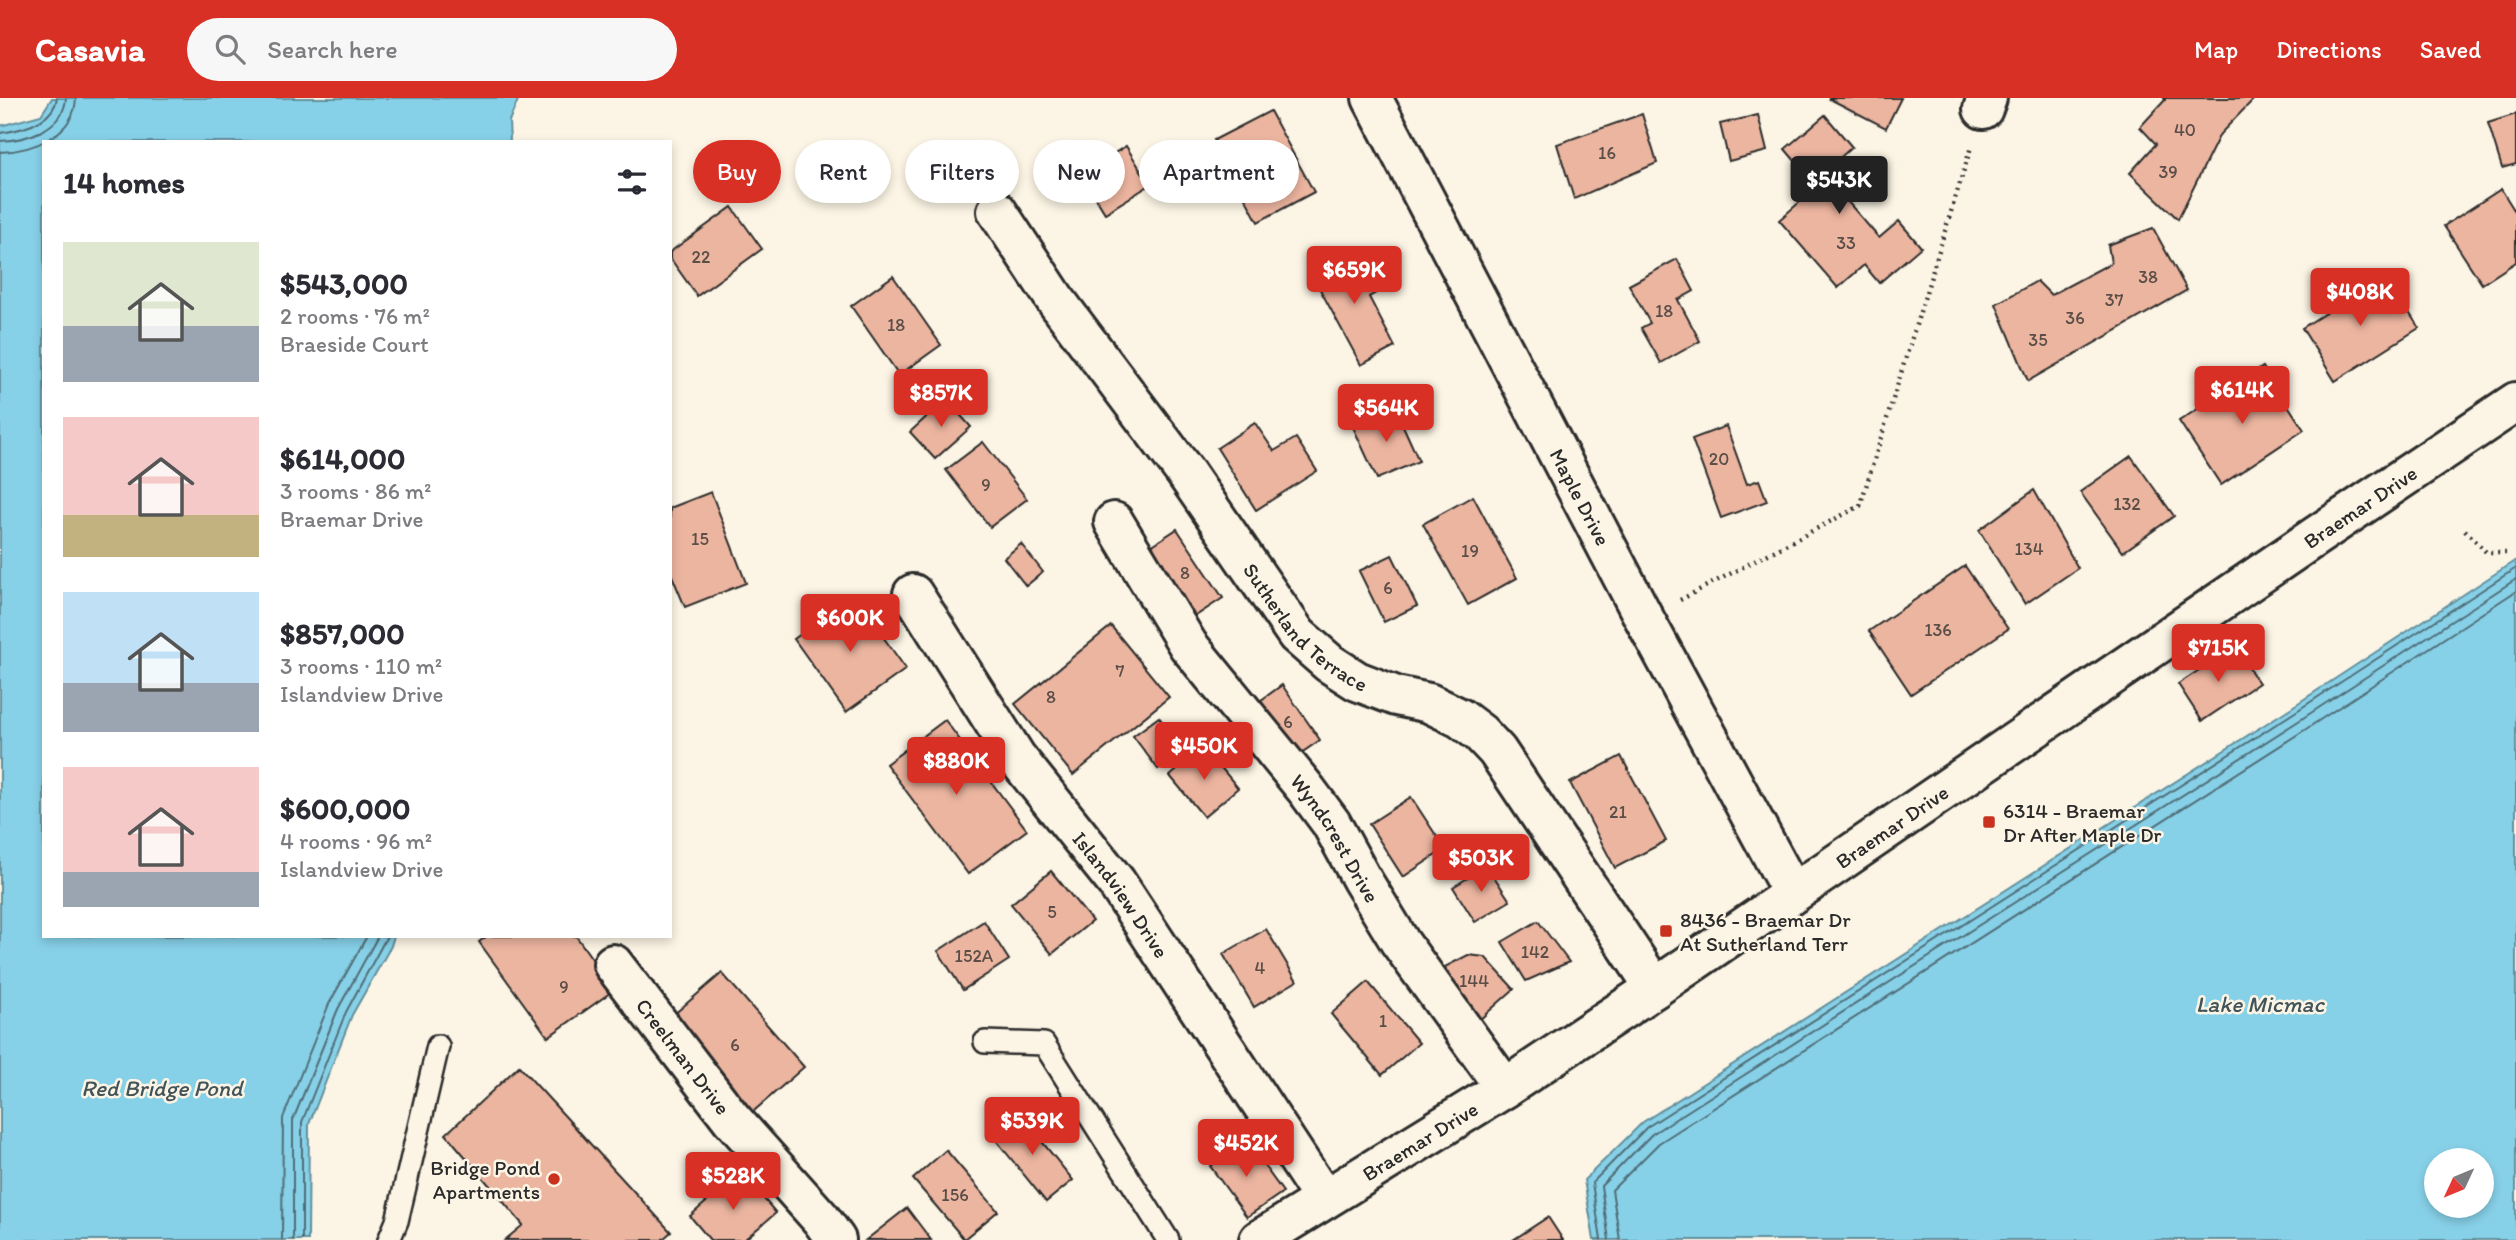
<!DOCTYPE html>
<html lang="en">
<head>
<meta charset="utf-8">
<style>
  :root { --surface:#fff; --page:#f7f7f7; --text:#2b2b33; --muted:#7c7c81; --accent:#d93025 }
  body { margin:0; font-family:Itim,sans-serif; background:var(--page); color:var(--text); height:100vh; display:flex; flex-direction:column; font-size:26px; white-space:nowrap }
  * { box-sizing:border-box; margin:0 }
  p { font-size:23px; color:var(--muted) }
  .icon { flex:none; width:38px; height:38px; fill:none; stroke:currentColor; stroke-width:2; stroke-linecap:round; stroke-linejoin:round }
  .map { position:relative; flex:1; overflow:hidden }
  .details { position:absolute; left:42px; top:42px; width:630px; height:798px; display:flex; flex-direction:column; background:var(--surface); border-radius:0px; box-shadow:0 4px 10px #0003 }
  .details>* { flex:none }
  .top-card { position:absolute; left:693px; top:42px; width:665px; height:63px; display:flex; gap:14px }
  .needle { width:46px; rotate:226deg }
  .buttons { position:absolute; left:2424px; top:1050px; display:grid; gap:14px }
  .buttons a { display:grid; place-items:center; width:70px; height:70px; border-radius:50%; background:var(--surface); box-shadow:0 4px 10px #0003; font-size:35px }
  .price { position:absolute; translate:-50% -60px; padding:0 16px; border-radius:7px; background:var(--accent); color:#fff; font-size:23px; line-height:46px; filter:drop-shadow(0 2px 4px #0008) }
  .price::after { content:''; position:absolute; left:50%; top:42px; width:21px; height:16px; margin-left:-10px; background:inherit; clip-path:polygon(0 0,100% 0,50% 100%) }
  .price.active { background:#222; color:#fff }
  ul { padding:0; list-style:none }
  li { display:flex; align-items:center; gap:21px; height:175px; padding:0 21px }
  li span { display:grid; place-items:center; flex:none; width:196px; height:140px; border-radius:0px; color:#555 }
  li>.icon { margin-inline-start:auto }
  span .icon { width:84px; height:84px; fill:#fffc; stroke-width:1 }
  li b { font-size:30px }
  h2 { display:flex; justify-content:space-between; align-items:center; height:84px; padding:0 21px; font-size:30px }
  .chip { padding:0 24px; border-radius:32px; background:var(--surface); box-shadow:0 4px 10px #0003; font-size:24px; line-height:63px }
  .chip.active { background:var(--accent); color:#fff }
  header { display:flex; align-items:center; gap:42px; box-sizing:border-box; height:98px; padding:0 35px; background:var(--accent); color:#fff }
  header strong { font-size:33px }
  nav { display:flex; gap:38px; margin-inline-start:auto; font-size:24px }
  .search { width:490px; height:63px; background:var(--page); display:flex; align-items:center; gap:18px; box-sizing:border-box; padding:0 24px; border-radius:38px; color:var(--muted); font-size:26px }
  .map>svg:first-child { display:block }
  .water { fill:#87d1e8; stroke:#628f9c; stroke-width:2; fill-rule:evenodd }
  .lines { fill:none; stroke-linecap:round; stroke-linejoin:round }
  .shore { stroke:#506d77; stroke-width:2 }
  .building { fill:#ecb5a0; stroke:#2b2b2b; stroke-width:2 }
  .service-casing { stroke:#2b2b2b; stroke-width:26 }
  .minor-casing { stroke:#2b2b2b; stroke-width:44 }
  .secondary-casing { stroke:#2b2b2b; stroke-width:44 }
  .path { stroke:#2b2b2b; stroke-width:4.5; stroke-dasharray:2 5; stroke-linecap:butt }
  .service { stroke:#fcf5e5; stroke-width:21 }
  .minor { stroke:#fcf5e5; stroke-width:38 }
  .secondary { stroke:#fcf5e5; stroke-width:38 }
  .poi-dot { fill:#c8321e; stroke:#fcf5e5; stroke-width:2.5 }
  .labels { text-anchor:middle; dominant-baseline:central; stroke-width:5; stroke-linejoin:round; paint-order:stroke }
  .number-label { font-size:18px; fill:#5b4e48 }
  .street-label { font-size:21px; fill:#2b2b2b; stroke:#fcf5e5 }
  .poi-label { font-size:21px; fill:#2b2b2b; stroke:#fcf5e5; text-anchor:start }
  .water-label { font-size:23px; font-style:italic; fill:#42545a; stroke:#fcf5e5 }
</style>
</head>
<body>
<header>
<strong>Casavia</strong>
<div class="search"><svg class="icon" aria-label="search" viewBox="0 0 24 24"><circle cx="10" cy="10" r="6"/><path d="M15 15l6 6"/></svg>Search here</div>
<nav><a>Map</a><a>Directions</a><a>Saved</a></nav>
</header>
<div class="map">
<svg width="2516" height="1142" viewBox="0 0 2516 1142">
  <rect width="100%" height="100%" fill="#fcf5e5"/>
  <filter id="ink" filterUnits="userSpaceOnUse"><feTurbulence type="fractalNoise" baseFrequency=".0143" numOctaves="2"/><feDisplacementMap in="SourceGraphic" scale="14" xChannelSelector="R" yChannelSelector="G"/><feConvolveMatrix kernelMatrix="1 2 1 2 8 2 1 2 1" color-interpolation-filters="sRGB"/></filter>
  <g filter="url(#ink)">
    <g class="water">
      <path d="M52 0H519L509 23 510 44H44V838H394L391 848 352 917 309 1026 308 1142H0V28L41 17Z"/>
      <path d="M2516 462V1142H1594L1584 1082 1643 1024 2289 611ZM2436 1062H2482V1108H2436Z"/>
    </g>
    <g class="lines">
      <g class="shore">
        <path d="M0 35C22 32 53 25 57 0"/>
        <path d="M0 43C26 42 64 31 66 0"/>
        <path d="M0 54C32 53 75 37 76 0"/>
        <path d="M282 1142 283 1020 329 906 367 838"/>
        <path d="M293 1142V1022L338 911 378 838"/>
        <path d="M302 1142V1024L346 914 387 838"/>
        <path d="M1601 1142 1592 1085 1647 1029 2292 616 2516 470"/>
        <path d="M1609 1142 1601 1088 1652 1036 2297 624 2516 481"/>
        <path d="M1620 1142 1612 1092 1659 1045 2303 633 2516 493"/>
      </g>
    </g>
    <g class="building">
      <path d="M1828 0H1901L1886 30Z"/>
      <path d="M2164 0H2255L2220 36 2178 121 2130 75 2156 46 2140 29 2165 2Z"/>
      <path d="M1270 13 1314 94 1258 124 1214 42Z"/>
      <path d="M1642 16 1657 65 1574 101 1557 46Z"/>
      <path d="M2516 16V66L2502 70 2488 25Z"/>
      <path d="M1758 17 1767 53 1729 63 1720 26Z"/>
      <path d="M1825 17 1852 49 1823 75 1879 140 1899 123 1921 149 1879 185 1864 167 1838 190 1779 122 1817 89 1785 51Z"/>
      <path d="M1126 48 1150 87 1105 115 1081 76Z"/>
      <path d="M2501 91 2516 115V164L2482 186 2444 128Z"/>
      <path d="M732 109 762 151 697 198 670 160V154Z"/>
      <path d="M2153 130 2187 192 2028 283 1996 206 2037 183 2051 197 2111 165 2108 147Z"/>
      <path d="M1349 152 1363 179 1373 177 1381 192 1369 199 1395 249 1361 267 1310 173Z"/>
      <path d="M1677 161 1694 193 1678 202 1700 243 1661 265 1641 230 1650 225 1629 187Z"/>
      <path d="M2385 177 2419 230 2335 283 2302 230Z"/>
      <path d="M893 178 941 247 899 277 851 208Z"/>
      <path d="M2263 269 2304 332 2221 387 2179 323Z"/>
      <path d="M946 301 971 329 935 361 910 334Z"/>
      <path d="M1395 310 1419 363 1377 381 1353 329Z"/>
      <path d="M1255 325 1274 353 1296 340 1317 373 1256 412 1217 350Z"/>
      <path d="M1726 328 1747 386 1759 382 1767 403 1721 420 1692 341Z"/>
      <path d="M983 344 1027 401 990 429 946 372Z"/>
      <path d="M2131 358 2174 418 2123 454 2080 394Z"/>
      <path d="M2034 392 2078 470 2025 506 1979 432Z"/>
      <path d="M711 394 746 485 685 509 670 473V410Z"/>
      <path d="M1473 398 1517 480 1468 507 1423 426Z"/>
      <path d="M1177 431 1223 500 1194 519 1148 450Z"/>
      <path d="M1021 446 1043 474 1026 488 1004 460Z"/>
      <path d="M1392 457 1417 508 1384 524 1359 473Z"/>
      <path d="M1965 468 2008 531 1911 596 1869 533Z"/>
      <path d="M854 498 906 571 846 614 794 541Z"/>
      <path d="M1111 528 1169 599 1073 677 1015 606Z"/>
      <path d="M2234 549 2259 585 2202 623 2178 586Z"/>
      <path d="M1282 587 1320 642 1294 660 1257 605Z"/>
      <path d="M1159 619 1183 653 1158 671 1133 638Z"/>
      <path d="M945 622 1027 732 968 776 886 666Z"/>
      <path d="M1204 649 1238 690 1204 719 1170 678Z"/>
      <path d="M1621 658 1666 743 1615 770 1570 685Z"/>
      <path d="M1411 699 1445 751 1403 779 1369 726Z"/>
      <path d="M1487 768 1510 803 1475 824 1453 789Z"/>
      <path d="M1051 773 1092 823 1052 856 1011 806Z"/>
      <path d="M984 823 1009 862 963 892 938 853Z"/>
      <path d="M1538 823 1569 864 1526 883 1502 844Z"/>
      <path d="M1266 831 1297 883 1254 909 1223 856Z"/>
      <path d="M487 838H576L614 892 548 939 479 844Z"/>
      <path d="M1468 857 1485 859 1514 891 1478 923 1435 874Z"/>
      <path d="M722 875 804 969 747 1019 665 924Z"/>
      <path d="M1368 884 1419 945 1382 977 1331 916Z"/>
      <path d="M519 968 671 1134 662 1142H505L523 1127 446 1036Z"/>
      <path d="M1018 1014 1073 1082 1046 1104 991 1036Z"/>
      <path d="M1246 1043 1283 1094 1247 1119 1210 1068Z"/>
      <path d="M946 1052 998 1113 964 1141 913 1081Z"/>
      <path d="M741 1074 776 1115 744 1142H710L690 1118Z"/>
      <path d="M907 1110 931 1142H866Z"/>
      <path d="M1548 1119 1563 1142H1513Z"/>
    </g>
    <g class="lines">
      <defs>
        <g id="service">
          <path d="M985 944 1044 946 1168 1142"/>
          <path d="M389 1142 397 1123 438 948"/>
        </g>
        <g id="minor">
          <path id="s1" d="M1372 0 1644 520 1792 794"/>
          <path d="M1983 11 1987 0"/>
          <path id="s2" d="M997 113 1055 201 1185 374 1297 537 1329 565 1357 583 1396 598 1429 605 1460 620 1480 635 1497 653 1655 890"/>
          <path id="s3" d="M1114 424 1188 547 1305 690 1331 725 1361 780 1400 844 1505 990"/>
          <path id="s4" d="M913 496 1016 659 1116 784 1324 1101"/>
          <path id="s5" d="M613 866 731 1020 821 1121 836 1142"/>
        </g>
        <g id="secondary">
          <path id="s6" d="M1259 1142 1505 990 1655 890 2316 438 2516 304"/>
        </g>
      </defs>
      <use href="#service" class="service-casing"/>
      <use href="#minor" class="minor-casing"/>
      <use href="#secondary" class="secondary-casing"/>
      <g class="path">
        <path d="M2465 432 2487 455H2506"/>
        <path d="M1680 502 1860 408 1971 49"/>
      </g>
      <use href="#service" class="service"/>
      <use href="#minor" class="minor"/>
      <use href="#secondary" class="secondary"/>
    </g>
  </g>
  <g class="poi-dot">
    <rect x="1982" y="717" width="14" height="14" rx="3.5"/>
    <rect x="1659" y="826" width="14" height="14" rx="3.5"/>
    <circle cx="554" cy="1081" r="7"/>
  </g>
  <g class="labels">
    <g class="number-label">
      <text x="2185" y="32">40</text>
      <text x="1607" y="55">16</text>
      <text x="2168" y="74">39</text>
      <text x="1846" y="145">33</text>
      <text x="701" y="159">22</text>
      <text x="2148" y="179">38</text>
      <text x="2114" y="202">37</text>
      <text x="1664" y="213">18</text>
      <text x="2075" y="220">36</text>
      <text x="896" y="227">18</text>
      <text x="2038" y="242">35</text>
      <text x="1719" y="361">20</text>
      <text x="986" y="387">9</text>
      <text x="2127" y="406">132</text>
      <text x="700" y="441">15</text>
      <text x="2029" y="451">134</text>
      <text x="1470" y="453">19</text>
      <text x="1185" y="475">8</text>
      <text x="1388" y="490">6</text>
      <text x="1938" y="532">136</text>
      <text x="1120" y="573">7</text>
      <text x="1051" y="599">8</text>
      <text x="1288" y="624">6</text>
      <text x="1618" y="714">21</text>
      <text x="1052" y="814">5</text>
      <text x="1535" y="854">142</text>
      <text x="974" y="858">152A</text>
      <text x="1260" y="870">4</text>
      <text x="1474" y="883">144</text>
      <text x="564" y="889">9</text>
      <text x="1383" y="923">1</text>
      <text x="735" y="947">6</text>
      <text x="955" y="1097">156</text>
    </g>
    <g class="street-label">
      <text stroke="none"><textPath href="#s1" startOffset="450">Maple Drive</textPath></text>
      <text stroke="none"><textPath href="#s6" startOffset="1323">Braemar Drive</textPath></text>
      <text stroke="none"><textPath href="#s2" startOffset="520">Sutherland Terrace</textPath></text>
      <text stroke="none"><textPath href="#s6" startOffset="756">Braemar Drive</textPath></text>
      <text stroke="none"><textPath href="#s3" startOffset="387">Wyndcrest Drive</textPath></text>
      <text stroke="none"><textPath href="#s4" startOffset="366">Islandview Drive</textPath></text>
      <text stroke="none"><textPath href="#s5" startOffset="116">Creelman Drive</textPath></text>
      <text stroke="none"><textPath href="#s6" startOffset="189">Braemar Drive</textPath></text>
    </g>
    <g class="poi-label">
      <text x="2003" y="712">6314 - Braemar<tspan x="2003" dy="24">Dr After Maple Dr</tspan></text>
      <text x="1680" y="821">8436 - Braemar Dr<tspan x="1680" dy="24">At Sutherland Terr</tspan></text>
      <text x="540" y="1069" text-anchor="end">Bridge Pond<tspan x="540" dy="24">Apartments</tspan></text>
    </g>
    <g class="water-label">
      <text x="2260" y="906">Lake Micmac</text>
      <text x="162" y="990">Red Bridge Pond</text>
    </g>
  </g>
</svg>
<div class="buttons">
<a><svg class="needle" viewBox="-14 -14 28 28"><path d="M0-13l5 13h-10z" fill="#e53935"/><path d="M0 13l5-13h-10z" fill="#7c7c81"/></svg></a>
</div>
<b class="price active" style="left:1839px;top:118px">$543K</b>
<b class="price" style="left:1354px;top:208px">$659K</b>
<b class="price" style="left:2360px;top:230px">$408K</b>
<b class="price" style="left:2242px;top:328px">$614K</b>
<b class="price" style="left:941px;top:331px">$857K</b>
<b class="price" style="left:1386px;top:346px">$564K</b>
<b class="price" style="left:850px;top:556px">$600K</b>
<b class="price" style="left:2218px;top:586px">$715K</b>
<b class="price" style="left:1204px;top:684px">$450K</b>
<b class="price" style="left:956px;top:699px">$880K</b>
<b class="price" style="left:1481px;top:796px">$503K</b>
<b class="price" style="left:1032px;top:1059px">$539K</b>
<b class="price" style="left:1246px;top:1081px">$452K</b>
<b class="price" style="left:733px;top:1114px">$528K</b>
<div class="top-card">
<a class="chip active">Buy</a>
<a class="chip">Rent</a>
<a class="chip">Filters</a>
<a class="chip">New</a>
<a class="chip">Apartment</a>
</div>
<section class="details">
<h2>14 homes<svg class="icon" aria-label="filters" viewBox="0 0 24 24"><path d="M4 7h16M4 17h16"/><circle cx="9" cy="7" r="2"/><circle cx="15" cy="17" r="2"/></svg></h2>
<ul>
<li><span style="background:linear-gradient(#dfe7d0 60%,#9aa5b1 0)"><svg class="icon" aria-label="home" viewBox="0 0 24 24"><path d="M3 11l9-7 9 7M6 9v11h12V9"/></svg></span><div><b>$543,000</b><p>2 rooms · 76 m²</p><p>Braeside Court</p></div></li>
<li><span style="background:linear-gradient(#f6c9c9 70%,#c2b280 0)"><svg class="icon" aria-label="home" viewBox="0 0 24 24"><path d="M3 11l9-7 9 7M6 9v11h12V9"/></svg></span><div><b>$614,000</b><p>3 rooms · 86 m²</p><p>Braemar Drive</p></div></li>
<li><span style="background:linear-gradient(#bfe0f5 65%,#9aa5b1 0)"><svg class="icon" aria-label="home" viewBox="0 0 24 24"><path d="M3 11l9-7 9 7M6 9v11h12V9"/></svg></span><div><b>$857,000</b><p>3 rooms · 110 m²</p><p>Islandview Drive</p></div></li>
<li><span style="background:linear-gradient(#f6c9c9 75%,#9aa5b1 0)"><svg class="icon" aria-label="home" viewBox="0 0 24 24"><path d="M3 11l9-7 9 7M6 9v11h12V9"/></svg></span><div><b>$600,000</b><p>4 rooms · 96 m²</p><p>Islandview Drive</p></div></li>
</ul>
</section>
</div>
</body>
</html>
